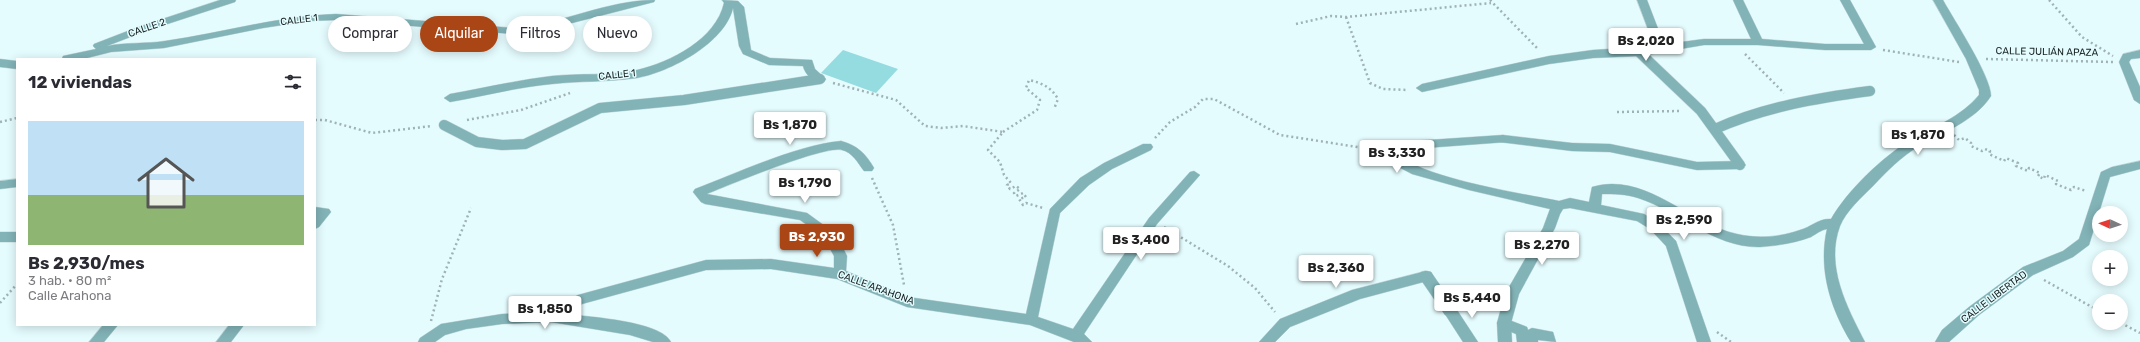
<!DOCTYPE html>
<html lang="es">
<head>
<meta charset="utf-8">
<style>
  :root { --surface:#fff; --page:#f2f2f3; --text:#2b2b33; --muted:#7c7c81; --line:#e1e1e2; --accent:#aa4516 }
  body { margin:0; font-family:Rubik,sans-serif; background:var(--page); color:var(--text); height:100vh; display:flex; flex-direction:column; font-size:15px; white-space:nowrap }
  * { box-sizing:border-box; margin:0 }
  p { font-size:13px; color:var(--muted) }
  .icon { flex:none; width:22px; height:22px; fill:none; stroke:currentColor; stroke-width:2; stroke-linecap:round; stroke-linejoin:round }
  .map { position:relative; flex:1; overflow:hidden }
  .panel { position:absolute; left:16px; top:58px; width:300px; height:268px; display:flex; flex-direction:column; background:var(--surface); border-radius:0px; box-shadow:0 2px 10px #0003 }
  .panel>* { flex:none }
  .guide { position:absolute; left:328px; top:16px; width:380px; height:36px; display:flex; gap:8px }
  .needle { width:26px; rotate:273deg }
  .buttons { position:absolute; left:2092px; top:206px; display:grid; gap:8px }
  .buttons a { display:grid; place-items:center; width:36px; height:36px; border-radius:50%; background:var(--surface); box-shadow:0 2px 10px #0003; font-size:20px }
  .price { position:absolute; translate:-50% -34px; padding:0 9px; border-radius:4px; background:#fff; color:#222; font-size:13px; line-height:26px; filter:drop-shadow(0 1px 2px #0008) }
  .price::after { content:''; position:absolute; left:50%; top:24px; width:12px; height:9px; margin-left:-6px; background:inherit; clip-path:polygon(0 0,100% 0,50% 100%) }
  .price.current { background:var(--accent); color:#fff }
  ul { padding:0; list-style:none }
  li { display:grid; align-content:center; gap:8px; height:212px; padding:0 12px }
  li+li { border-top:1px solid var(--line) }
  li span { display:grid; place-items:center; height:124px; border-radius:0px; color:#555 }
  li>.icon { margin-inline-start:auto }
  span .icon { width:72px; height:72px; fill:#fffc; stroke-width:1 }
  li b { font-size:17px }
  h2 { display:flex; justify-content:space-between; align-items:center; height:48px; padding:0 12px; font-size:17px }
  .tag { padding:0 14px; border-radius:18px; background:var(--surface); box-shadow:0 2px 10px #0003; font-size:14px; line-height:36px }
  .tag.current { background:var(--accent); color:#fff }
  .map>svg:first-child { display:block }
  .green { fill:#95dce1 }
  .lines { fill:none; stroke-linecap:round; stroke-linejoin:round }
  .service-casing { stroke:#c4d9db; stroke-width:11 }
  .pedestrian-casing { stroke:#c4d9db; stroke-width:1 }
  .minor-casing { stroke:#c4d9db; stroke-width:1 }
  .path { stroke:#9fb2b4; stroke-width:2.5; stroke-dasharray:2 3; stroke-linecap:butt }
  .service { stroke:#82b3b7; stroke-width:10 }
  .pedestrian { fill:#82b3b7; fill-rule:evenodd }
  .minor { fill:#82b3b7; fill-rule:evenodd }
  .labels { text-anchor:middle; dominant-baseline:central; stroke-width:3; stroke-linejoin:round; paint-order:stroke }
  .street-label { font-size:10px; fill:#162122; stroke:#e5fcfe }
</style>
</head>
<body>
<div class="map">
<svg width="2140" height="342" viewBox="0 0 2140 342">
  <rect width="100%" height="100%" fill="#e5fcfe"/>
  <path class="green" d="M843 50 898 69 876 93 821 73Z"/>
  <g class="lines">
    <defs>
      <g id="service">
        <path d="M1639 52 1701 111 1740 165"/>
        <path d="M444 125 477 142 502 145 525 144 600 108 684 100 820 79"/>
        <path d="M1715 129C1764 107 1817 98 1870 91"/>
      </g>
      <g id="pedestrian">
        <path d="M1503 135 1572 143 1610 144 1697 162 1740 161 1746 165 1740 169 1697 170 1610 152 1572 151 1499 142 1497 139Z"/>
        <path d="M1426 271 1431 272 1455 307 1457 311 1455 315 1450 316 1445 315 1421 280 1419 276 1421 272Z"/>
        <path d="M1504 318 1527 327 1528 330 1532 328 1553 332 1556 342 1538 340V342H1517L1516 334 1499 327 1497 323 1499 319Z"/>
      </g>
      <g id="minor">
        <path d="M220 0H236L235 2 146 31 107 46C126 42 146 44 165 41 222 33 278 16 336 14L514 28C562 24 607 0 655 0L654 2 537 32 514 34 336 20 309 21 263 28 164 48 111 52 83 59H62L63 56 96 49 93 46 94 44 138 27Z"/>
        <path d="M722 0 738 1 744 7 751 50 770 58 812 60 815 69 826 79 824 82C815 84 805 75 803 66L769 65 743 54 739 46 733 8C725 43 670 72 637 78 609 82 580 81 552 84 518 87 484 96 450 102L444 98 450 94C484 88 518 80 552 76 578 73 612 76 637 70 671 62 716 39 724 3Z"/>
        <path d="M1637 0H1647L1662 39 1666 44 1704 39H1751L1733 0H1743L1762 39 1825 44H1864L1840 0H1850L1876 47 1871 50H1825L1758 45H1704L1639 56 1593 58 1549 64 1422 92 1416 88 1422 84 1549 56 1593 50 1656 46 1652 40Z"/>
        <path d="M1933 0H1943C1954 20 1991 76 1991 96 1975 121 1943 132 1919 146 1901 157 1887 171 1873 186 1862 197 1846 211 1840 226 1825 266 1847 307 1865 342H1851C1830 308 1818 268 1827 229 1821 230 1816 234 1811 237 1795 243 1776 246 1760 247 1714 248 1679 211 1638 198 1626 194 1614 194 1602 194L1601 205 1644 214 1658 223 1676 241 1711 342H1697L1666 246 1650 229 1637 221 1570 208 1563 209 1560 214 1555 228 1519 294 1511 323 1512 342H1498L1497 323 1505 294 1543 228 1550 209 1469 190 1412 174 1393 164 1384 152 1389 144 1398 142 1503 135 1509 139 1507 142 1398 150 1396 152C1416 177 1524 194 1559 201L1570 198 1589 202 1592 187C1645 171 1689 224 1737 234 1758 239 1780 237 1800 230 1811 227 1819 218 1831 219 1847 191 1883 156 1911 140 1935 126 1961 117 1979 95V90L1966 59Z"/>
        <path d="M2140 50V58L2131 59 2129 62 2140 87V104L2134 100 2119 62 2123 54Z"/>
        <path d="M0 59 17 61V69L0 67Z"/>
        <path d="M841 141C857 145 866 154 874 168L872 171H864C858 163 852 152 842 150 825 145 729 185 707 194L807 213 829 229 841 244 847 256 846 271 908 297 1026 314 1050 209 1080 178 1104 163 1143 144H1151L1153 147 1151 150 1112 169 1089 185 1060 213 1038 317 1073 329 1149 218 1190 172 1194 171 1200 175 1157 224 1084 334 1092 342H1074L1030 325 907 307 837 279 771 269 706 270 582 304 567 314C589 317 661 321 671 342H653L630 335 551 322 502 324 466 329 445 335 435 342H418L420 338 441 324 502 314 549 312 578 295 706 260 771 259 834 268V256L827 243 813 229 800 220 705 204 701 202 693 192 695 189C737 173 797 145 841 141Z"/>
        <path d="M2140 161V169L2110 177 2089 245 2073 257 2033 275 1979 315 1949 342H1935L1942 330 1969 307 2023 267 2063 251 2079 239 2101 172 2112 167Z"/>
        <path d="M17 179V187L0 189V181Z"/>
        <path d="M315 207 329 209 331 212 319 227 315 229Z"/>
        <rect x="0" y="232" width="17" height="10"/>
        <path d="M1426 271 1431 272 1433 276 1431 280 1360 299 1290 327 1275 342H1259L1280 319 1352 290Z"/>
        <path d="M1450 306 1455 307 1478 342H1463L1443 311 1445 307Z"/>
        <path d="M103 325H118L104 342H89Z"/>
        <path d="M229 325H244L231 342H216Z"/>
      </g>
    </defs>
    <use href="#service" class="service-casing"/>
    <use href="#pedestrian" class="pedestrian-casing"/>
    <use href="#minor" class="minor-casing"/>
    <g class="path">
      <path d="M1490 0 1538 49"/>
      <path d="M2049 0 2082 37 2113 56"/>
      <path d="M1346 17 1370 83 1383 89 1408 90"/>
      <path d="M1296 24 1331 16 1346 17 1491 3"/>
      <path d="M1883 50 1959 62"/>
      <path d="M1745 54 1784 93"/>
      <path d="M1986 59 2113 62"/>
      <path d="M833 83 896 100 925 126 941 128 963 126 1003 132 988 150 1000 162 1004 175 1011 183 1007 185 1010 189 1016 186 1020 189 1014 193 1016 196 1023 193 1026 197 1019 199 1023 205 1026 203 1043 208"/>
      <path d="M1617 112 1681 111"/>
      <path d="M315 120H325L372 133 432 126"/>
      <path d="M467 120 521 110 570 93"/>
      <path d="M0 122 17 118"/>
      <path d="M1003 132 1037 110 1040 100 1026 88 1029 80C1042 83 1051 87 1058 99L1054 109"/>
      <path d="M1954 135 1959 140 1965 138 1971 143V146L1982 151 1985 149 1990 151 1989 154 2004 161 2006 158 2018 163 2016 166 2028 171 2029 168 2040 173 2038 176 2044 179 2045 175 2058 181 2056 184 2071 190 2074 187 2086 191"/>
      <path d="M1155 138 1170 122 1195 107 1203 99H1214L1280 135 1377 150"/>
      <path d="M872 178 893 225 904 285"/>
      <path d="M1164 227 1228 266 1255 288 1275 312"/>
      <path d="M2044 280 2099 311"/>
      <path d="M0 303 17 284"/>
      <path d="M431 321 442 279 471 208"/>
      <path d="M2121 323 2140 333"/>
      <path d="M1717 332 1731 342"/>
    </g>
    <use href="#service" class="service"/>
    <use href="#pedestrian" class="pedestrian"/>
    <use href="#minor" class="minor"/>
  </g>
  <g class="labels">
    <g class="street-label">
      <text transform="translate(299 20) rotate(-7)">CALLE 1</text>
      <text transform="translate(147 28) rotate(-19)">CALLE 2</text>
      <text transform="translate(2047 52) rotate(1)">CALLE JULIÁN APAZA</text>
      <text transform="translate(617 75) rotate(-6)">CALLE 1</text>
      <text transform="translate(876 288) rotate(20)">CALLE ARAHONA</text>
      <text transform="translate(1994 297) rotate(-37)">CALLE LIBERTAD</text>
    </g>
  </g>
</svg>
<div class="buttons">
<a><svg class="needle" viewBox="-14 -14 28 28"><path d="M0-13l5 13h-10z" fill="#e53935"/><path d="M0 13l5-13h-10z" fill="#7c7c81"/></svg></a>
<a>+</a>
<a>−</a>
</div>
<b class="price" style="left:1646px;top:62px">Bs 2,020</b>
<b class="price" style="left:790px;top:146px">Bs 1,870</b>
<b class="price" style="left:1918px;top:156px">Bs 1,870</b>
<b class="price" style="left:1397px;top:174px">Bs 3,330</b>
<b class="price" style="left:805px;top:204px">Bs 1,790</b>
<b class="price" style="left:1684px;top:241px">Bs 2,590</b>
<b class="price current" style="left:817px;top:258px">Bs 2,930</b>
<b class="price" style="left:1141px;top:261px">Bs 3,400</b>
<b class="price" style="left:1542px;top:266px">Bs 2,270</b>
<b class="price" style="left:1336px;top:289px">Bs 2,360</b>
<b class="price" style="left:1472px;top:319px">Bs 5,440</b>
<b class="price" style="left:545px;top:330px">Bs 1,850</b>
<div class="guide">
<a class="tag">Comprar</a>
<a class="tag current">Alquilar</a>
<a class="tag">Filtros</a>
<a class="tag">Nuevo</a>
</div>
<section class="panel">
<h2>12 viviendas<svg class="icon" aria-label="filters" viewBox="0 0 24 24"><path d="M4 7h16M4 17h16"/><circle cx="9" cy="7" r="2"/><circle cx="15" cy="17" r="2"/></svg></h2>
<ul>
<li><span style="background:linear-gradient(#bfe0f5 60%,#8fb573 0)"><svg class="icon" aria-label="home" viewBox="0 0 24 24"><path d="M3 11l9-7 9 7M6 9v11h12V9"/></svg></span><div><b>Bs 2,930/mes</b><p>3 hab. · 80 m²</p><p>Calle Arahona</p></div></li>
</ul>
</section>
</div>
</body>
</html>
